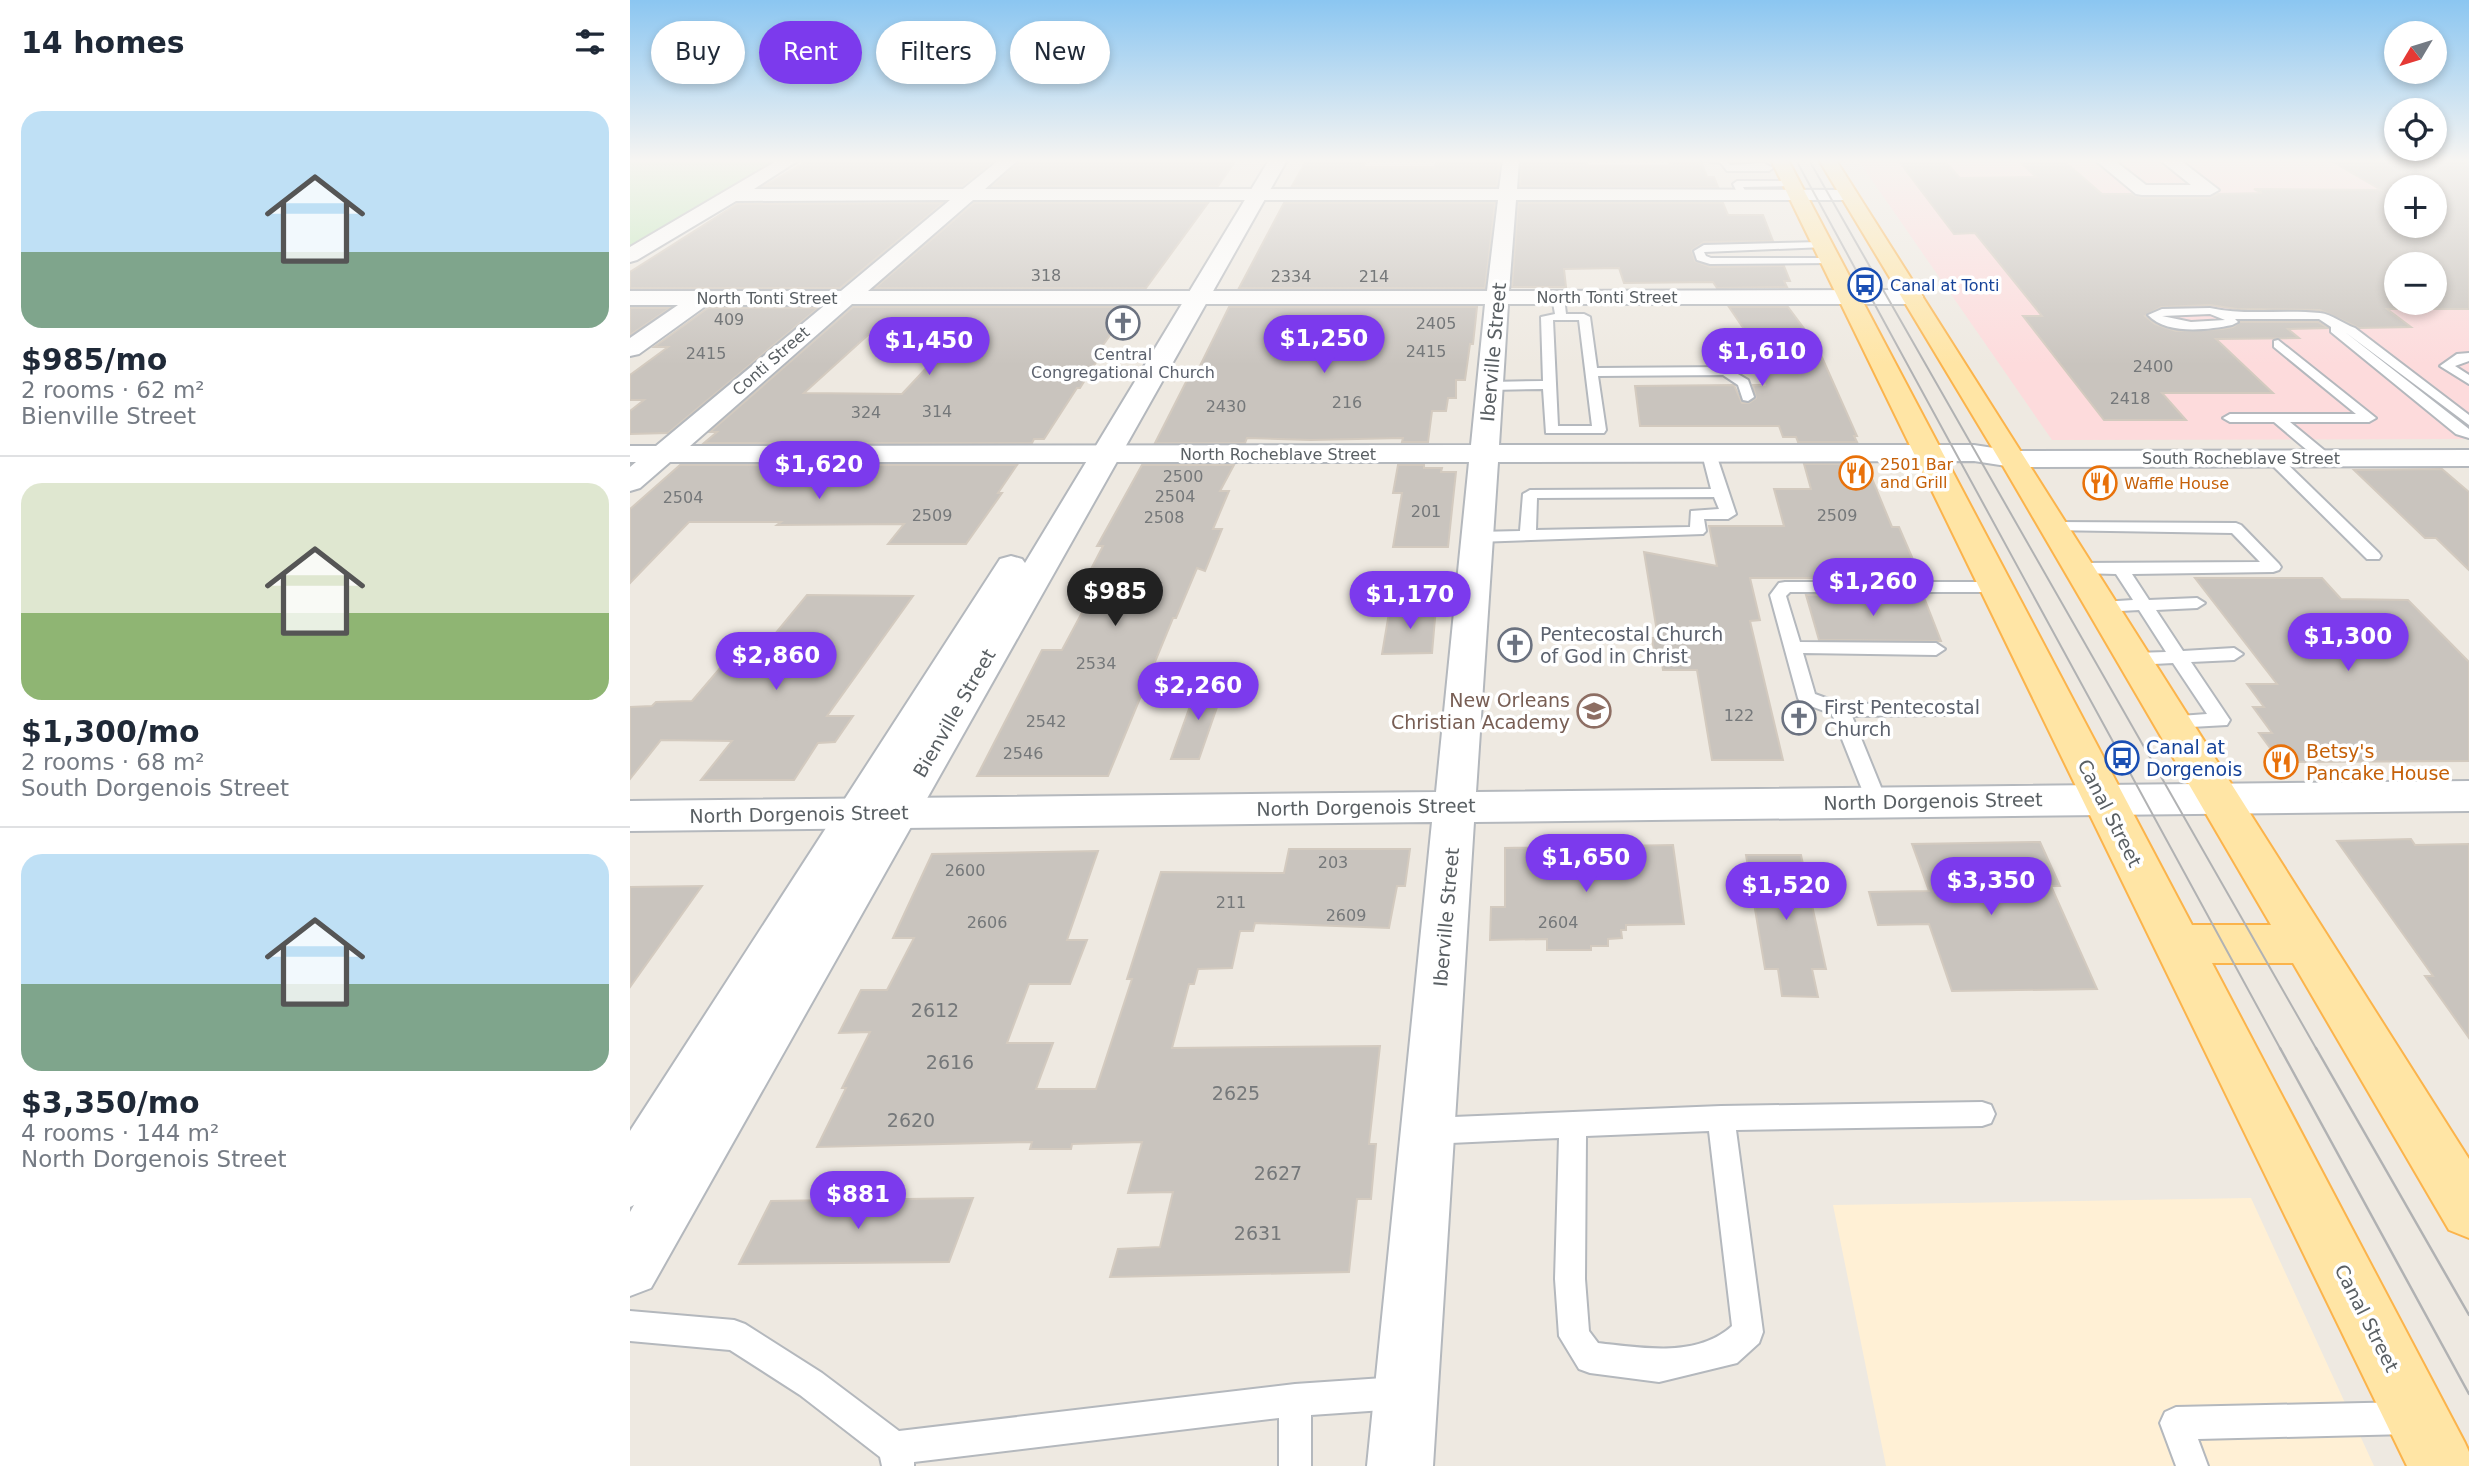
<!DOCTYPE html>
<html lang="en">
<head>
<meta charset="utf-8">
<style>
  :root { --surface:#fff; --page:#f6f6f7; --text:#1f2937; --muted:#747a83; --line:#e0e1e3; --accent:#7c3aed }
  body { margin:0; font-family:"DejaVu Sans",sans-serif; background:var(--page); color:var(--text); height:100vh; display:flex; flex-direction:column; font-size:26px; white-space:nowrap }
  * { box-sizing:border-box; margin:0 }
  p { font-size:23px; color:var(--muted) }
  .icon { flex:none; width:38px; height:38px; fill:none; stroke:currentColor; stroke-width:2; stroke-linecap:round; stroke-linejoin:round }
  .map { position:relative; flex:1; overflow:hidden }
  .sheet { display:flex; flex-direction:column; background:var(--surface); width:630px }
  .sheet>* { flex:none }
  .guide { position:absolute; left:21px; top:21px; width:665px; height:63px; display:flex; gap:14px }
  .needle { width:46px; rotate:232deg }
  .fabs { position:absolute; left:1754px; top:21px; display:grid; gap:14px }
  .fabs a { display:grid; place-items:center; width:63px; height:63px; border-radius:50%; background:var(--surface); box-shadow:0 4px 10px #0003; font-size:35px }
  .price { position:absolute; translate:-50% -60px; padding:0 16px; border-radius:24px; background:var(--accent); color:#fff; font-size:23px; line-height:46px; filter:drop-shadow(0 2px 4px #0008) }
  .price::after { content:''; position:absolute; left:50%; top:42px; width:21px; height:16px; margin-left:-10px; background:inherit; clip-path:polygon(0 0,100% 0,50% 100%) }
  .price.active { background:#222; color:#fff }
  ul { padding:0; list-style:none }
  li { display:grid; align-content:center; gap:14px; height:371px; padding:0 21px }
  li+li { border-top:2px solid var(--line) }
  li span { display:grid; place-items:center; height:217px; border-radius:21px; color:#555 }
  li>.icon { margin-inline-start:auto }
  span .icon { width:126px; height:126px; fill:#fffc; stroke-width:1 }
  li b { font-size:30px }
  h2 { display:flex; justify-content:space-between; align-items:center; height:84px; padding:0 21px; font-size:30px }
  .tag { padding:0 24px; border-radius:32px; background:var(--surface); box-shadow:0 4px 10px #0003; font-size:24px; line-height:63px }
  .tag.active { background:var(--accent); color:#fff }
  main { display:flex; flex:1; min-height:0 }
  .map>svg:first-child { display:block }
  .commercial { fill:#fff0d5 }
  .medical { fill:#fddbdc; fill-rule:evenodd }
  .green { fill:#c1e8bb }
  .building { fill:#c9c4be; stroke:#d3cabf; stroke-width:2; fill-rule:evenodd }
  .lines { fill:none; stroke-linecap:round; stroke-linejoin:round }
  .service-casing { stroke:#b4b8bd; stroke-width:4 }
  .minor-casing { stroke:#b4b8bd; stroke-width:4 }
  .tertiary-casing { stroke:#b4b8bd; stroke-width:4 }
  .primary-casing { stroke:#fbb44c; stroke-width:4 }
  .service { fill:#fff; fill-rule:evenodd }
  .minor { fill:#fff; fill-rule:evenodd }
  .tertiary { fill:#fff; fill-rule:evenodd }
  .primary { fill:#ffe5a5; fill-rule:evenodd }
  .tram-far1 { stroke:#b1b2b3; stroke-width:2 }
  .tram { stroke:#b1b2b3; stroke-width:2.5 }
  .labels { text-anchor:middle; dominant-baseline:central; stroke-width:7; stroke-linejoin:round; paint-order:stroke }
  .number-label { font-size:16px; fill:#75787a }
  .far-transit-label { font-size:16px; fill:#164399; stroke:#fff; text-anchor:start }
  .far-street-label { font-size:16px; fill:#595f63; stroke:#fff }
  .far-worship-label { font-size:16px; fill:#5b616d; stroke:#fff }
  .far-food-label { font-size:16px; fill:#c56008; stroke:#fff; text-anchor:start }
  .street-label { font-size:19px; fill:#595f63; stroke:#fff }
  .worship-label { font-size:19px; fill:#5b616d; stroke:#fff; text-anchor:start }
  .education-label { font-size:19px; fill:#785e54; stroke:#fff; text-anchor:end }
  .transit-label { font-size:19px; fill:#164399; stroke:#fff; text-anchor:start }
  .food-label { font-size:19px; fill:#c56008; stroke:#fff; text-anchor:start }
  .near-number-label { font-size:19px; fill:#75787a }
</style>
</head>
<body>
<main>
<section class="sheet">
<h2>14 homes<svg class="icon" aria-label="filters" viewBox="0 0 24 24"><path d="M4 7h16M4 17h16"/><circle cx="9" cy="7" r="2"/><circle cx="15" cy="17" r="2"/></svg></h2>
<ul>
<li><span style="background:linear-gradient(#bfe0f5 65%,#7fa58c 0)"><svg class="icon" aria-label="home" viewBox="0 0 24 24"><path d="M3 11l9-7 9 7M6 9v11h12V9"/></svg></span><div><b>$985/mo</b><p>2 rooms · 62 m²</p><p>Bienville Street</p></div></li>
<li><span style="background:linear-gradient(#dfe7d0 60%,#8fb573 0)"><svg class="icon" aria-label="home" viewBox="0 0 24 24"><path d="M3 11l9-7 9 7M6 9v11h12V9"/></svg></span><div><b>$1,300/mo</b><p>2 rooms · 68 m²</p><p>South Dorgenois Street</p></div></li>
<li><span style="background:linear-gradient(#bfe0f5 60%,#7fa58c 0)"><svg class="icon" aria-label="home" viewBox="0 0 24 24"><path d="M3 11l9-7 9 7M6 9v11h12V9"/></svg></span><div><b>$3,350/mo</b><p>4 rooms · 144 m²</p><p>North Dorgenois Street</p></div></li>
</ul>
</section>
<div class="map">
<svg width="1839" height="1466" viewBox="0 0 1839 1466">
  <rect width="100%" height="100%" fill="#eee9e1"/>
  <path class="commercial" d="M1621 1198 1744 1466H1256L1203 1205Z"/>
  <path class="medical" d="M1228 160H1839V439L1422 440ZM1766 187H1804V226H1766ZM1766 264H1804V303H1766Z"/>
  <path class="green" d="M0 160H146L0 246Z"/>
  <g class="building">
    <path d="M179 160H365L332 186H134Z"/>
    <path d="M390 160H446L443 162 606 160 588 186H362Z"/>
    <path d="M680 160H736L733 167H805L806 163H819L821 160H870L867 186H662L675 163Z"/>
    <path d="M891 160H957V166H1040L1039 162 1068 163H1072L1077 177H1084L1088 187 890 186Z"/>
    <path d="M1268 160H1314L1330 178 1406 177 1388 160H1433L1472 194H1501L1512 198H1580L1588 194 1632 193 1624 189 1751 190 1700 160H1839V309H1757L1781 327 1729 328 1690 310 1607 309 1580 305 1531 307 1515 316 1525 324 1546 331 1592 329 1603 327 1610 322H1688L1698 328 1658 329 1669 338 1586 339 1643 393H1532L1556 420H1474L1393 316H1412L1345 233 1324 234ZM1766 187H1804V226H1766ZM1766 264H1804V303H1766Z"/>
    <path d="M313 203 210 288H0V272L107 204Z"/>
    <path d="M344 203H578L516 288H245Z"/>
    <path d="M654 203H865L855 288H609Z"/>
    <path d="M888 203H1093L1098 215H1133L1143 241 1074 242 1062 250 1065 261 1080 267 1154 266 1160 281H1154L1157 287 1087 288 1083 282 994 283 989 268 934 269 936 287H882Z"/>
    <path d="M223 307H500L471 348H475L450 388H447L414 439H404L402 443H74L87 432H80ZM246 332 329 333 272 394 174 393 238 335Z"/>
    <path d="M599 307H847L843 344H840L835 380H826V398H818L816 411H802L798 442H772L773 438 681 440 617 438 615 443H525L557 380H563Z"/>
    <path d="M1099 307H1158L1187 346 1227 436H1224L1227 442H1168L1166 437H1153L1149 426H1010L1005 386 1104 385 1112 403H1119L1126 398 1123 385H1135L1120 338Z"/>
    <path d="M0 308H40L0 335Z"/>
    <path d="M78 308H188L38 433 0 434V411L14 400H0V375L38 347H24Z"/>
    <path d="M1174 464H1236L1262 527H1269L1291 578H1120L1130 620 1120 621 1153 760H1082L1067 670H1033L1032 664H1026L1022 638H1028L1014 552 1087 566 1079 526H1154L1144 489H1181Z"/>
    <path d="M50 465H387L368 493H372L336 544H258L274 524 147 525 151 522H59L0 583V509Z"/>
    <path d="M512 465H604L590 491H599L583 529H592L575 571 567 568 546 618H543L478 776H347L412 650H432L462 594H448L473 546H467Z"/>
    <path d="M768 465H794V468H812L811 472H826L818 547H763L772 493H763Z"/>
    <path d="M1812 469 1839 492V570L1806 538H1795L1724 470Z"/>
    <path d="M1565 578H1692L1711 599 1778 600 1839 662V761L1658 762 1646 756 1629 733H1642L1623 707H1634L1617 684H1647Z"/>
    <path d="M177 595 283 596 197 716H223L205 742 188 743 164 780H71L102 741 31 740 0 779V707L22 706 26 702 62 701 91 667H118Z"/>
    <path d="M1176 595H1293L1311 641 1189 640Z"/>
    <path d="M760 607H806L802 653 752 654Z"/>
    <path d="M568 684H595L569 759H541Z"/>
    <path d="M1781 839 1785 845 1839 844V1038L1795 976H1803L1707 841Z"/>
    <path d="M1410 842 1430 886H1421L1467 989 1322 991 1299 924 1248 925 1239 892 1299 891 1282 844Z"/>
    <path d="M1043 845 1054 924 996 925V930H991L992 938 978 939V946H961V950H917V939L860 940 861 907H875V848Z"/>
    <path d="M659 849H780L775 886H767L759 928 625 923 623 931H610L602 968 568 969 564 984H559L542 1048 750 1046 739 1144H746L741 1199H727L719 1272 480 1277 488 1249 530 1247 543 1192 498 1193 512 1142 442 1144 441 1149H400L402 1142 187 1147 216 1088H212L240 1032 209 1033 231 990H257L284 938H263L302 854 468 851 437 940H457L440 984H399L377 1043H423L406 1089H466L502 979H497L531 872 654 873Z"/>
    <path d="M1116 855H1171L1196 969H1182L1188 997 1152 996 1148 969H1135Z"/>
    <path d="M72 886 0 987V887Z"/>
    <path d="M343 1198 319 1262 109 1264 141 1201Z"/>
  </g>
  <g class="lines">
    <defs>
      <g id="service">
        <path d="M1069 160H1097L1100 165 1134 163 1143 168 1139 171H1097L1091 163Z"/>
        <path d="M1160 181 1164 184 1163 186 1113 187 1117 194 1112 197 1109 196 1103 184 1107 181Z"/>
        <path d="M1191 242 1195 243V247L1074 252 1076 256 1081 258H1198L1202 259V263L1080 264 1067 260 1064 251 1074 245Z"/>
        <path d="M928 294 934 297 936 314H954L960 317 967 368 1096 367 1118 380 1124 397 1118 401 1113 400 1108 385 1093 375 968 376 976 430 974 433H916L913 389 860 390 854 386 860 382 913 381 911 317 925 314 922 297ZM923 320H949L962 426H928Z"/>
        <path d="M1580 308C1616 316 1653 309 1690 313 1702 314 1713 324 1725 328L1839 415V425L1715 332 1839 429V438L1826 434 1701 332V327L1689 319H1605L1608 322 1602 325C1577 330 1537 335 1518 315L1532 309ZM1580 314 1595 320 1561 322 1532 316Z"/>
        <path d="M1648 340 1746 418 1739 422H1660L1700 455V461H1690L1644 422H1600L1593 418 1600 414H1726L1644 347V341Z"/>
        <path d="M1839 353V361L1825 366 1839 375V384L1810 366 1827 354Z"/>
        <path d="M1079 450 1086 454 1106 514 1098 519H1074L1076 531 1073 534 847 542 839 537 847 532 890 531 893 494 900 490 1081 489 1072 454ZM1084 497 1089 509 1061 511 1060 527 906 530 907 498Z"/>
        <path d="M1644 455 1649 456 1749 553 1751 556 1749 559H1737L1639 462 1637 459Z"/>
        <path d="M1424 522 1606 523 1611 525 1649 564 1651 567 1649 570 1643 572 1502 574 1519 600 1567 598 1575 603 1567 608 1526 610 1553 651 1604 648 1613 654 1604 660 1561 662 1600 720 1597 725 1543 728 1536 727 1533 722 1536 717 1577 714 1543 663 1504 665 1495 659 1504 653 1536 652 1509 610 1472 612 1464 607 1472 602 1503 600 1486 574 1448 573 1440 568 1448 563 1630 562 1602 533 1419 530 1416 527Z"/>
        <path d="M1155 582H1365L1373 587 1365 592H1160L1156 596 1170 642 1306 643 1315 649 1306 655 1173 653 1185 694 1212 704 1316 703 1323 705 1325 709 1323 713 1316 715 1222 716 1257 802 1254 807 1247 809 1240 807 1237 802 1202 714 1170 702 1168 698 1140 595 1149 583Z"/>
        <path d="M1352 1102 1361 1105 1365 1114 1361 1123 1352 1126 1106 1130 1133 1332 1129 1343 1107 1363 1029 1382 960 1373 949 1369 929 1336 925 1279 929 1138 799 1144 790 1140 786 1131 790 1122 799 1118 1091 1106ZM1079 1131 1102 1326C1067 1358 1012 1348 968 1343L959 1331 955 1279 956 1136Z"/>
        <path d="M0 1311 104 1320 115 1324 192 1373 269 1431 665 1384 768 1377 779 1382 784 1393 779 1404 768 1409 681 1415V1466H649V1418L284 1462V1466H252L250 1457 170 1395 100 1350 0 1341Z"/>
        <path d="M1779 1402 1790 1407 1795 1418 1790 1429 1779 1434 1568 1439 1578 1466H1546L1530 1423 1535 1412 1546 1407Z"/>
      </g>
      <g id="minor">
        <path d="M148 160H169L124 189H333L369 160H388L355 189H869L873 160H889L887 189 1224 190 1227 194 1224 198 1218 200H886L879 291 1282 290 1290 292 1293 297 1290 302 1282 304H878L869 445H1344L1383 451 1839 450V466L1383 467 1344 461 868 462 846 792 1839 781V811L844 822 803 1466H737L802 822 0 831V801L806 792 839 462H40L10 488 0 491V467L6 462H0V446H26L195 305H77L9 354 0 356V338L48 305H0V291H211L320 200 106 201 7 260 0 262V247ZM343 200H868L857 291H238ZM222 304H855L841 445 60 446Z"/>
        <path d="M1465 160H1484L1516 185H1561L1530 160H1550L1589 190 1580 195H1512L1506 194Z"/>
      </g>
      <path id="tertiary" d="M639 160H657L21 1288 0 1296V1212L4 1205 0 1207V1131L370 559 381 556 392 559 395 563Z"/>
      <path id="primary" d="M1141 160H1158L1562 925H1641L1369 459 1189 160H1206L1839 1159V1238L1819 1230 1663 963H1582L1835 1443 1839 1452V1466H1777Z"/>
    </defs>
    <use href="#service" class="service-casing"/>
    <use href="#minor" class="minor-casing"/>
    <use href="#tertiary" class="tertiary-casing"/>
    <use href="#primary" class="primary-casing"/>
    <use href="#service" class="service"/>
    <use href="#minor" class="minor"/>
    <use href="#tertiary" class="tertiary"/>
    <use href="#primary" class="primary"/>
    <g class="tram-far1">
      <path d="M1166 160 1651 1050"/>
      <path d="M1179 160 1687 1050"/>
    </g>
    <g class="tram">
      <path d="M1650 1048 1839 1394"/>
      <path d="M1686 1048 1839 1315"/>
    </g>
  </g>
  <linearGradient id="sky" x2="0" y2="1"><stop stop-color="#8bc6f1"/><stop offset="0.44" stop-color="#f7f5f2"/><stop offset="1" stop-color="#f7f5f2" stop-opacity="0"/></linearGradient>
  <rect width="1839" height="365" fill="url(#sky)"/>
  <defs>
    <symbol id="bus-ring" viewBox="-11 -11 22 22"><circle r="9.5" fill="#fff" stroke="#1a4fb4" stroke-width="1.5"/><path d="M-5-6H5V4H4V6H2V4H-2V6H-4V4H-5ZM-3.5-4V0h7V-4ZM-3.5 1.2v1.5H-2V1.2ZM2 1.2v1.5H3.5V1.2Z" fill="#1a4fb4"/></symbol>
    <symbol id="church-ring" viewBox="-11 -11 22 22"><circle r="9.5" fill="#fff" stroke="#6b7280" stroke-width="1.5"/><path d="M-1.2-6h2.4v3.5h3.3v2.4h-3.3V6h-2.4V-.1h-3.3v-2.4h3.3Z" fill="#6b7280"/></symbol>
    <symbol id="restaurant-ring" viewBox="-11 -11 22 22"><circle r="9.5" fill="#fff" stroke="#e8710a" stroke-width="1.5"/><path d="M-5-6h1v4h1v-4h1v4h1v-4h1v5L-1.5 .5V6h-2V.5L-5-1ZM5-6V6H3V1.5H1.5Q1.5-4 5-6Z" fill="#e8710a"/></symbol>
    <symbol id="school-ring" viewBox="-11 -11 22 22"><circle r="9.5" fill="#fff" stroke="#8d6e63" stroke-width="1.5"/><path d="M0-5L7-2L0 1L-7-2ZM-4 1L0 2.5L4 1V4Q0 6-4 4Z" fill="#8d6e63"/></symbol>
  </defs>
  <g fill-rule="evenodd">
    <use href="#bus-ring" x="1216" y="266" width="38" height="38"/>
    <use href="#church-ring" x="474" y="304" width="38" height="38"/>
    <use href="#restaurant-ring" x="1207" y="454" width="38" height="38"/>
    <use href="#restaurant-ring" x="1451" y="464" width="38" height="38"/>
    <use href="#church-ring" x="866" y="626" width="38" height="38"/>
    <use href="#school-ring" x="945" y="692" width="38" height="38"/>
    <use href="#church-ring" x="1150" y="699" width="38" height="38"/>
    <use href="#bus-ring" x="1473" y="739" width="38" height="38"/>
    <use href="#restaurant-ring" x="1632" y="743" width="38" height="38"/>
  </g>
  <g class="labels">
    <g class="number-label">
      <text x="416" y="275">318</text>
      <text x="661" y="276">2334</text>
      <text x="744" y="276">214</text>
      <text x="99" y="319">409</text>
      <text x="806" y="323">2405</text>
      <text x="796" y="351">2415</text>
      <text x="76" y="353">2415</text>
      <text x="1523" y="366">2400</text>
      <text x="1500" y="398">2418</text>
      <text x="717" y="402">216</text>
      <text x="596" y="406">2430</text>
      <text x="307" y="411">314</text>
      <text x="236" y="412">324</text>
      <text x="553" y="476">2500</text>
      <text x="545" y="496">2504</text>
      <text x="53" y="497">2504</text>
      <text x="796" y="511">201</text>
      <text x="302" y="515">2509</text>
      <text x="1207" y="515">2509</text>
      <text x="534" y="517">2508</text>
      <text x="466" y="663">2534</text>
      <text x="1109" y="715">122</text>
      <text x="416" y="721">2542</text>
      <text x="393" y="753">2546</text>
      <text x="703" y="862">203</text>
      <text x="335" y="870">2600</text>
      <text x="601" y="902">211</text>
      <text x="716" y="915">2609</text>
      <text x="357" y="922">2606</text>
      <text x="928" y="922">2604</text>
    </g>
    <g class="far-transit-label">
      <text x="1260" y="285">Canal at Tonti</text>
    </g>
    <g class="far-street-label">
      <text x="977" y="297">North Tonti Street</text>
      <text x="137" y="298">North Tonti Street</text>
      <text transform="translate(141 361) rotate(-41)">Conti Street</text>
      <text x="648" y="454">North Rocheblave Street</text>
      <text x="1611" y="458">South Rocheblave Street</text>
    </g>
    <g class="far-worship-label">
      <text x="493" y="354">Central<tspan x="493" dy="18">Congregational Church</tspan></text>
    </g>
    <g class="far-food-label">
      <text x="1250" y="464">2501 Bar<tspan x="1250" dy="18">and Grill</tspan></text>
      <text x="1494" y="483">Waffle House</text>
    </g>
    <g class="street-label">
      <text transform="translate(863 352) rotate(-85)">Iberville Street</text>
      <text transform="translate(324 713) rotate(-60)">Bienville Street</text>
      <text transform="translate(1303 801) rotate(-1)">North Dorgenois Street</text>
      <text transform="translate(736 807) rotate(-1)">North Dorgenois Street</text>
      <text transform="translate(1480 813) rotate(63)">Canal Street</text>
      <text transform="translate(169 814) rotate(-1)">North Dorgenois Street</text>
      <text transform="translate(816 917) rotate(-85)">Iberville Street</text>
      <text transform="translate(1737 1318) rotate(63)">Canal Street</text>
    </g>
    <g class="worship-label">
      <text x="910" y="634">Pentecostal Church<tspan x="910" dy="22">of God in Christ</tspan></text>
      <text x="1194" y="707">First Pentecostal<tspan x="1194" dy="22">Church</tspan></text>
    </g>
    <g class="education-label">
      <text x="940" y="700">New Orleans<tspan x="940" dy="22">Christian Academy</tspan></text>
    </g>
    <g class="transit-label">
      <text x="1516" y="747">Canal at<tspan x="1516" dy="22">Dorgenois</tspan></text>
    </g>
    <g class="food-label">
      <text x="1676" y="751">Betsy's<tspan x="1676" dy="22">Pancake House</tspan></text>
    </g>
    <g class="near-number-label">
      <text x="305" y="1010">2612</text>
      <text x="320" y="1062">2616</text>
      <text x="606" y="1093">2625</text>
      <text x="281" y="1120">2620</text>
      <text x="648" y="1173">2627</text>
      <text x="628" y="1233">2631</text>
    </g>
  </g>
</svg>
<div class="fabs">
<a><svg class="needle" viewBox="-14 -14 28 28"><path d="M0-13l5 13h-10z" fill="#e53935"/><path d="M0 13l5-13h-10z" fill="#747a83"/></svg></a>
<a><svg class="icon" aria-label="locate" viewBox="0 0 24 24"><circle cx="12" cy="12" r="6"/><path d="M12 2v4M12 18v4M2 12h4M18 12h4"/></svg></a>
<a>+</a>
<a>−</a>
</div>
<b class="price" style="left:694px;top:375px">$1,250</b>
<b class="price" style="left:299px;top:377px">$1,450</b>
<b class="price" style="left:1132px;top:388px">$1,610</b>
<b class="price" style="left:189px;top:501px">$1,620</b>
<b class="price" style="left:1243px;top:618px">$1,260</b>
<b class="price active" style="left:485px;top:628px">$985</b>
<b class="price" style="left:780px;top:631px">$1,170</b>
<b class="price" style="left:1718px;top:673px">$1,300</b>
<b class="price" style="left:146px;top:692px">$2,860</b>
<b class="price" style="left:568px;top:722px">$2,260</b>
<b class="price" style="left:956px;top:894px">$1,650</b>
<b class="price" style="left:1361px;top:917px">$3,350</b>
<b class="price" style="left:1156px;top:922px">$1,520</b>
<b class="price" style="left:228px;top:1231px">$881</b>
<div class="guide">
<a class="tag">Buy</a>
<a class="tag active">Rent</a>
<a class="tag">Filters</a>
<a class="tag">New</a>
</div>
</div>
</main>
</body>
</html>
